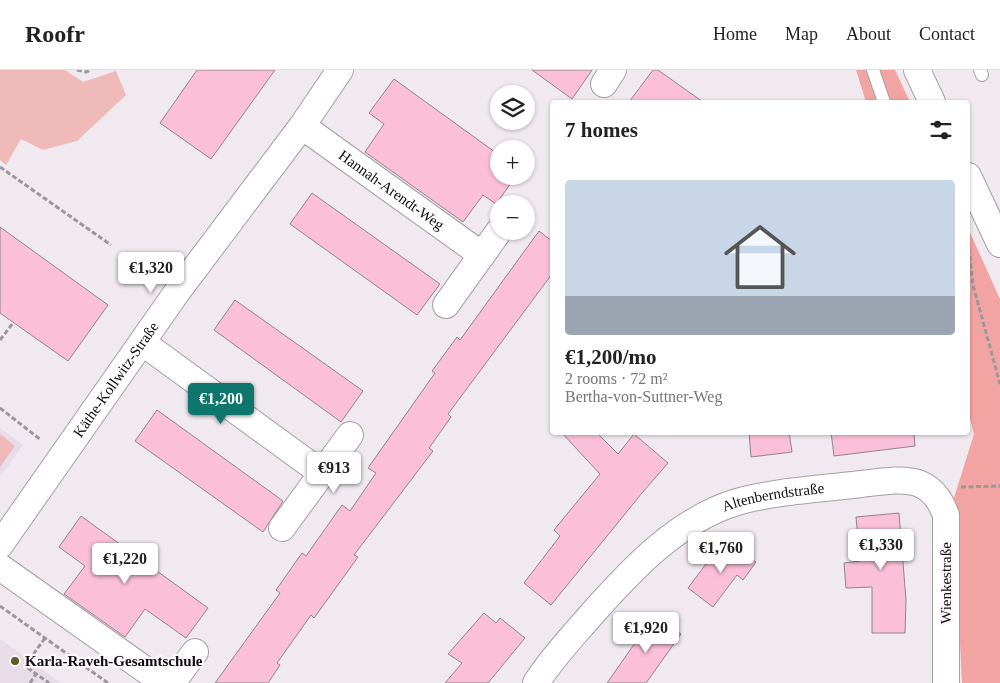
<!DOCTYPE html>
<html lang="en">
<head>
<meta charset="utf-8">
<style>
  :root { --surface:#fff; --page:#f6f6f6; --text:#222; --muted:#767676; --line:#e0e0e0; --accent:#0f766e }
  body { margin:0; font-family:Georgia,serif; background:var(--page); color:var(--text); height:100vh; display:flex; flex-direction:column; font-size:19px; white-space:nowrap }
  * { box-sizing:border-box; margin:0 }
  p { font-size:16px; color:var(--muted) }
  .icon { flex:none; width:28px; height:28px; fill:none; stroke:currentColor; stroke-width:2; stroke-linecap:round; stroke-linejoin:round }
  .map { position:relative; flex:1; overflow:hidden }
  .details { position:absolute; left:550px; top:30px; width:420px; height:335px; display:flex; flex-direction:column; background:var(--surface); border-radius:5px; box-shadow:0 1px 4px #0004 }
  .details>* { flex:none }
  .controls { position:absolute; left:490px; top:15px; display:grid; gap:10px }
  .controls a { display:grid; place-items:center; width:45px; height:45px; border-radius:50%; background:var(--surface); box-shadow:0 1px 4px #0004; font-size:25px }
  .price { position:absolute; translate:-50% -42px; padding:0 11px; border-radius:5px; background:#fff; color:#222; font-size:16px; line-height:32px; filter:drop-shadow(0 1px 2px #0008) }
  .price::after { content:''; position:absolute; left:50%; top:30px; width:15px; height:11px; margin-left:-8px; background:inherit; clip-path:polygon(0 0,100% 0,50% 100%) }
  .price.current { background:var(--accent); color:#fff }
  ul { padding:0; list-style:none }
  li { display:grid; align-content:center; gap:10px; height:265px; padding:0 15px }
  li span { display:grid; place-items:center; height:155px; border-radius:5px; color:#555 }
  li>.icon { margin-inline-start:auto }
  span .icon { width:90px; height:90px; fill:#fffc; stroke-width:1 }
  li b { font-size:21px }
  h2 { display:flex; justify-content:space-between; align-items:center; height:60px; padding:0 15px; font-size:21px }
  header { display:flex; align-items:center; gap:30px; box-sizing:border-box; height:70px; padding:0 25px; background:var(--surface); border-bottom:1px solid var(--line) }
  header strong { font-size:24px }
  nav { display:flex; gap:28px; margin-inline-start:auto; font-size:18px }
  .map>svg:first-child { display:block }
  .built { fill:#e7dce8 }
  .green { fill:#efb9b7 }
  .forest { fill:#f2a4a2 }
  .building { fill:#fbbfd8; stroke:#8e8689 }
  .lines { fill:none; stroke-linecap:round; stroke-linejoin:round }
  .service-casing { stroke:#a59fa5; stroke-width:14 }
  .minor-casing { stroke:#a59fa5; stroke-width:28 }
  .path { stroke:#9b979b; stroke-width:3; stroke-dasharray:5 2.5; stroke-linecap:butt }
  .service { stroke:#fff; stroke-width:12 }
  .minor { stroke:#fff; stroke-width:26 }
  .poi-dot { fill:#5e5d29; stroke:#fdf7fd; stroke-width:2 }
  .labels { text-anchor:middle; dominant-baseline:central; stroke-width:4.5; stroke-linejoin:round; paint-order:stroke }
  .street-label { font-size:15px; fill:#0e0c0e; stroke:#fdf7fd }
  .poi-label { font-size:15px; font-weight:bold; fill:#0e0c0e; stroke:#fdf7fd; text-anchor:start }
</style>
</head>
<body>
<header>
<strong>Roofr</strong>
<nav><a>Home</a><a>Map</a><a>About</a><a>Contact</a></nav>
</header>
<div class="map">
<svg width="1000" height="613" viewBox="0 0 1000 613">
  <rect width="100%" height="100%" fill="#f0eaf0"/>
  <g class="built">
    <path d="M0 358 23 375 0 407Z"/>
    <path d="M0 569 61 613H0Z"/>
  </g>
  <g class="green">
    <path d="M0 0H65L83 12 116 1 126 25 77 71 43 80 21 69 6 95 0 90Z"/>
    <path d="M0 364 15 376 0 397Z"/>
  </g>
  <g class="forest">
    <path d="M856 0H895L910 32H866Z"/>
    <path d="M968 158 1000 229V613H962L953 431 974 364 968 341Z"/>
  </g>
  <g class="building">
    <path d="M197 0H275L211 89 160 53Z"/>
    <path d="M532 0H592L572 29Z"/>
    <path d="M653 0H658L703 32H629Z"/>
    <path d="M394 9 499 85V106H516L496 134 483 125 463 152 365 82 384 54 369 43Z"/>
    <path d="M312 123 440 214 417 245 290 154Z"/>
    <path d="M0 157 108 235 68 291 0 243Z"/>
    <path d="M539 161 552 171V204L448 344 451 347 429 378 433 381 354 485 358 487 314 548 311 545 277 593 280 595 268 613H215L280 523 276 520 302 483 306 486 342 435 350 441 376 403 368 398 435 303 432 301 457 267 460 270Z"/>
    <path d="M235 230 363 321 341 352 214 260Z"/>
    <path d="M157 340 283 431 263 462 135 371Z"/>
    <path d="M561 362H596L618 384 634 364 668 393 642 423 551 535 524 513 560 466 554 460 600 404Z"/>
    <path d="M749 362H789L792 382 751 387Z"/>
    <path d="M831 362H914L915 376 834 386Z"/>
    <path d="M899 443 906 530 905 563H872V517L846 518 844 493 860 491 856 447Z"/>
    <path d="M81 446 208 538 186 568 145 539 125 567 64 524 85 496 59 477Z"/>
    <path d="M729 472 756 492 743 510 737 505 713 537 688 518 712 486 716 489Z"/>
    <path d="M484 543 496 553 500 548 525 568 488 613H445L462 593 448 584Z"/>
    <path d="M654 546 681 564 646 613H607Z"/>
  </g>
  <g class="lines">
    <defs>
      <g id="service">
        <path d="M873 0 884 32"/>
        <path d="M980 0 982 5"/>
      </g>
      <g id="minor">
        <path d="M917 0 932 32"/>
        <path d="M604 14 613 0"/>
        <path id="s1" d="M302 56 482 185"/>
        <path d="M968 106 1000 174"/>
        <path d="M446 235 499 161"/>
        <path d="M143 273 323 404"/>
        <path d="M282 458 350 365"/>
        <path id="s2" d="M0 475 177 222 302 56 340 0"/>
        <path d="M0 497 164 613"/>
        <path d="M172 613 195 582"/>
        <path id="s3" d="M536 613C552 588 572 567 591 545 631 500 677 450 737 432 776 421 820 419 861 414 899 410 930 401 946 445V613"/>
      </g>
    </defs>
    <use href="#service" class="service-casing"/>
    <use href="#minor" class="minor-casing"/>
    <g class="path">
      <path d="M77 0 86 2 91 0"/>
      <path d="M0 97 111 175"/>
      <path d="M968 171 973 215 1000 314"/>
      <path d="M0 270 13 253"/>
      <path d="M0 338 41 370"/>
      <path d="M961 417 1000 416"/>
      <path d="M0 536 108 613"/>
      <path d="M45 568 25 596 49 613"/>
      <path d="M30 613 36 604"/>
    </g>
    <use href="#service" class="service"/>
    <use href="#minor" class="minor"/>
  </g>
  <circle class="poi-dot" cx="15" cy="591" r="5"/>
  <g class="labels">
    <g class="street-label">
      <text stroke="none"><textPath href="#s1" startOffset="110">Hannah-Arendt-Weg</textPath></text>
      <text stroke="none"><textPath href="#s2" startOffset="202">Käthe-Kollwitz-Straße</textPath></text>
      <text stroke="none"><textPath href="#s3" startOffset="311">Altenberndstraße</textPath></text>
      <text transform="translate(946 513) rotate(-90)">Wienkestraße</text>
    </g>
    <g class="poi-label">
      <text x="25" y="591">Karla-Raveh-Gesamtschule</text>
    </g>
  </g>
</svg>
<div class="controls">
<a><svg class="icon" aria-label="layers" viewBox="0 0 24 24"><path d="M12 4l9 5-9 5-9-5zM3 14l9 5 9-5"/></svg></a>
<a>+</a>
<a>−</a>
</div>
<b class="price" style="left:151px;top:224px">€1,320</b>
<b class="price current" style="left:221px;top:355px">€1,200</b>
<b class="price" style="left:334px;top:424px">€913</b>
<b class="price" style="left:881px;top:501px">€1,330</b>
<b class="price" style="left:721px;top:504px">€1,760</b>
<b class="price" style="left:125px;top:515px">€1,220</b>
<b class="price" style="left:646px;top:584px">€1,920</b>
<section class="details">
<h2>7 homes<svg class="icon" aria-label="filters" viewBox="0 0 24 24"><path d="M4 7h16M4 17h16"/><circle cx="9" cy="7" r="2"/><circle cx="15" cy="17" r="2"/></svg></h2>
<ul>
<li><span style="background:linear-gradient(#c9d6e8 75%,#9aa5b1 0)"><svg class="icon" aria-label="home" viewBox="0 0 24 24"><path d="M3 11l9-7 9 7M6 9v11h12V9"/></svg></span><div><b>€1,200/mo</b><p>2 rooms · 72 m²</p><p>Bertha-von-Suttner-Weg</p></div></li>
</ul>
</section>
</div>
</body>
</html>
